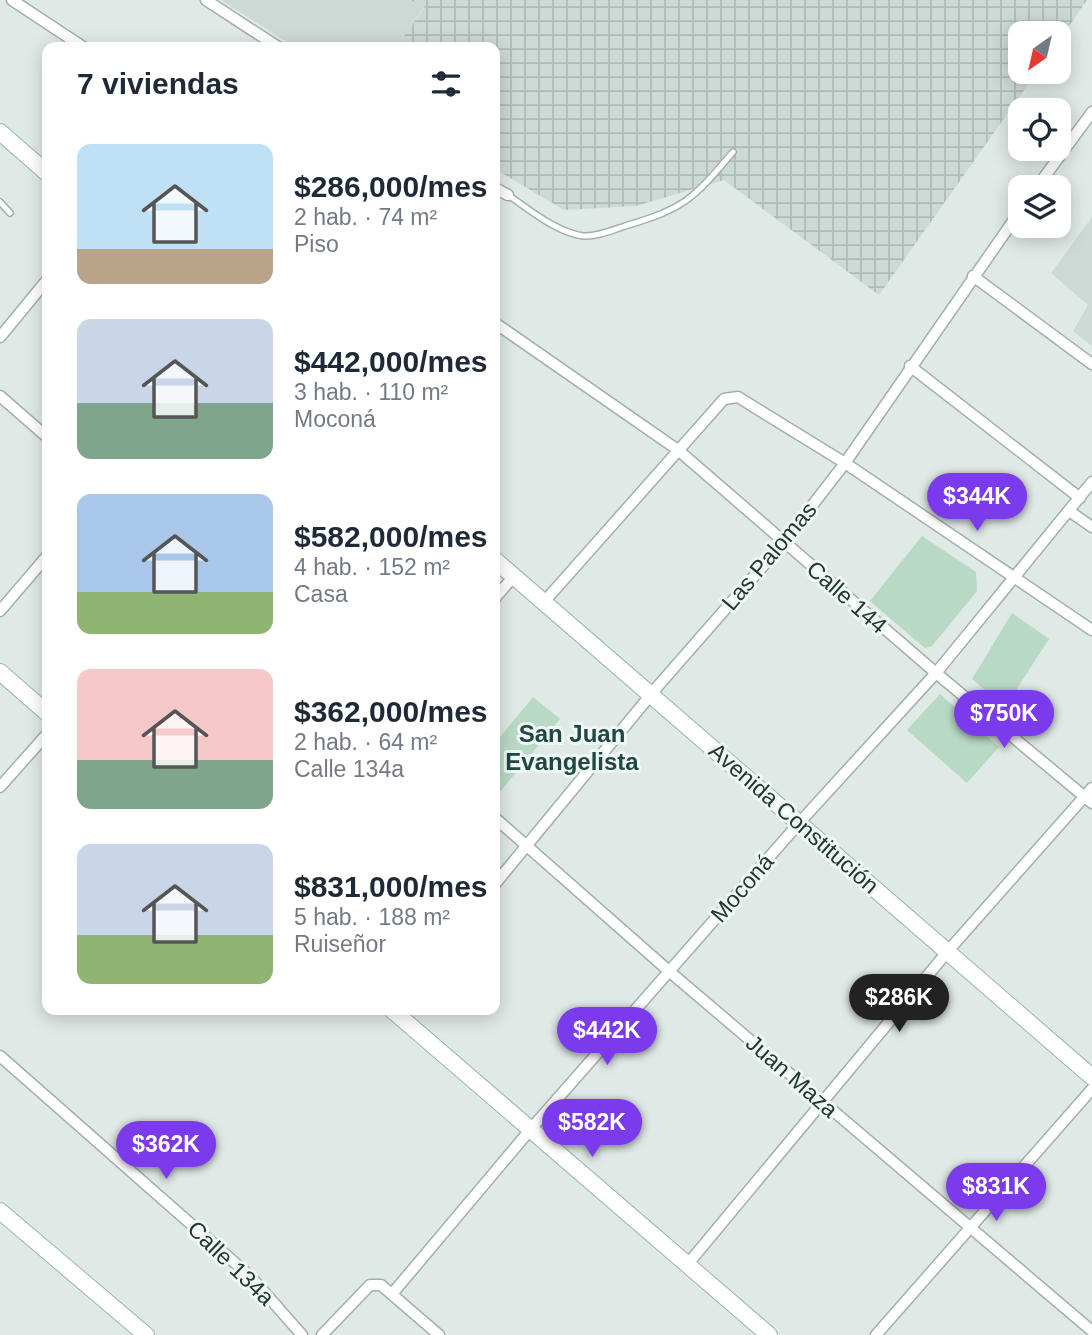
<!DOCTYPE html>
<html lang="es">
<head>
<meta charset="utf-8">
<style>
  :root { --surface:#fff; --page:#f6f6f7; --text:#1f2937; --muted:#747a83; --accent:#7c3aed }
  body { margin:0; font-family:Helvetica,sans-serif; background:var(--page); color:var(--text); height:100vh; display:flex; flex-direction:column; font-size:26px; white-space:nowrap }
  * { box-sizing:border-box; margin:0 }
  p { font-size:23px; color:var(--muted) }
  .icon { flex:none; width:38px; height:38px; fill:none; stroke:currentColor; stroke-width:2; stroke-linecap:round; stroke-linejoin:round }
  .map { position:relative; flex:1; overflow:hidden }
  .drawer { position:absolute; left:42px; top:42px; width:458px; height:973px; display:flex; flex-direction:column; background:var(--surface); border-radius:14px; box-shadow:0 4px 18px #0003 }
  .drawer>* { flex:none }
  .needle { width:46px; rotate:214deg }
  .fabs { position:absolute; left:1008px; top:21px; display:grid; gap:14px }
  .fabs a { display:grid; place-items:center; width:63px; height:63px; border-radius:14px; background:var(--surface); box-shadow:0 4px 18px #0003; font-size:35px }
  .price { position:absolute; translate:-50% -60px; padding:0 16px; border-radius:24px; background:var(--accent); color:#fff; font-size:23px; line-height:46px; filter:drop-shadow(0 2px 4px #0008) }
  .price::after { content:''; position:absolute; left:50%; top:42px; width:21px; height:16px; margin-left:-10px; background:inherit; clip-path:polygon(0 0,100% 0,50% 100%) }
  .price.selected { background:#222; color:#fff }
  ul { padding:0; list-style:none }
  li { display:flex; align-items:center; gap:21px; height:175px; padding:0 35px }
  li span { display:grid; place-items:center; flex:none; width:196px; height:140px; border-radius:14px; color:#555 }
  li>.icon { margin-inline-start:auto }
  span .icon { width:84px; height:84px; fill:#fffc; stroke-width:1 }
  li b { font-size:30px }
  h2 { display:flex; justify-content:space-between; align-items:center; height:84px; padding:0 35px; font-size:30px }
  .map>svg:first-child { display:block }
  .built { fill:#cdd9d4 }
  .industrial { fill:url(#industrial-grid) }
  .green { fill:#b8d9c4 }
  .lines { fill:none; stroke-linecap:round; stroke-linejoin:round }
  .service-casing { stroke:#a2b0ac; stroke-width:8 }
  .minor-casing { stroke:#a2b0ac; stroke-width:13 }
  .secondary-casing { stroke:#9fb4ae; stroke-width:18 }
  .service { stroke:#fff; stroke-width:5 }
  .minor { stroke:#fff; stroke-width:10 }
  .secondary { stroke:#fff; stroke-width:16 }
  .labels { text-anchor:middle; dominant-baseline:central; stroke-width:6; stroke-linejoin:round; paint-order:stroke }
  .street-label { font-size:23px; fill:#213834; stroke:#eff6f3 }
  .neighbourhood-label { font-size:24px; font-weight:bold; fill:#1e4842; stroke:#eff6f3 }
</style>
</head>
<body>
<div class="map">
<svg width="1092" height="1335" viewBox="0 0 1092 1335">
  <defs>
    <pattern id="industrial-grid" width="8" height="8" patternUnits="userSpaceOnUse" patternTransform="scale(1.75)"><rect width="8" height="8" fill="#cdd9d4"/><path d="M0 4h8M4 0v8" fill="none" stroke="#b0bbb7"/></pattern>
  </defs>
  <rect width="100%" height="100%" fill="#dfe9e5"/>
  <g class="built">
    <path d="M221 0H410L425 6 396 47H295Z"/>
    <path d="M1092 217V346L1073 331 1088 305 1051 273Z"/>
  </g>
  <path class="industrial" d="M410 0H1087L1059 41V33H1020V72H1037L879 295 724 180 636 206 564 210 495 169V47H396L425 7Z"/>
  <g class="green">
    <path d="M922 536 976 572 977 591 932 646 925 648 870 601Z"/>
    <path d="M1012 613 1049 639 1005 707 972 679Z"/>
    <path d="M940 694 999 747 967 783 907 730Z"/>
    <path d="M533 697 560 719 495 798V743Z"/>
  </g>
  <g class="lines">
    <defs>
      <g id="service">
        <path d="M508 195C530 210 556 232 583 236 597 237 613 230 625 226 686 208 693 199 733 152"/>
        <path d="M0 202 10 213"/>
      </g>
      <g id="minor">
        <path d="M12 0 83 47"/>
        <path d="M206 0 278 47"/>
        <path d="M1037 187 1092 112"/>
        <path d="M495 188 508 195"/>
        <path d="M973 276 1092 364"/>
        <path d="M495 323 678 450 936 673 1092 803"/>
        <path d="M0 337 47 280"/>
        <path d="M910 366 1080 498"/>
        <path d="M0 396 47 437"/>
        <path d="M1069 511 1092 527"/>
        <path d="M495 598 514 576"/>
        <path d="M544 602 724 399 738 397 845 463 1092 630"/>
        <path d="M0 611 47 556"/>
        <path d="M0 787 47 734"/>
        <path d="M495 818 670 972 1092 1331"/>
        <path d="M495 884 658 686 784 542 845 463 1020 211"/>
        <path d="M0 1056 251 1277 302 1335"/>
        <path d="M687 1265 948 951 1092 788"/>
        <path d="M392 1294 530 1130 800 822 936 673 1092 482"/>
        <path d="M322 1335 370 1285H381L439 1335"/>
        <path d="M876 1335 1092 1089"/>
      </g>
      <g id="secondary">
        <path d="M0 132 47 173"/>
        <path d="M495 560 1092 1077"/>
        <path d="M0 672 47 713"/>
        <path d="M392 1010 769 1335"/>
        <path d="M0 1211 146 1335"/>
      </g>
    </defs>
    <use href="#service" class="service-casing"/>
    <use href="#minor" class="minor-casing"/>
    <use href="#secondary" class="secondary-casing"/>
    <use href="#service" class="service"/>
    <use href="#minor" class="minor"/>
    <use href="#secondary" class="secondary"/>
  </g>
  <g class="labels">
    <g class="street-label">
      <text transform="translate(769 556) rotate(-50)">Las Palomas</text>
      <text transform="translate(847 597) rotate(41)">Calle 144</text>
      <text transform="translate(794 818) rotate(41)">Avenida Constitución</text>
      <text transform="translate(742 888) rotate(-49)">Moconá</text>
      <text transform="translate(792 1076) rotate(41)">Juan Maza</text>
      <text transform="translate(231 1263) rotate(44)">Calle 134a</text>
    </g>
    <g class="neighbourhood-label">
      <text x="572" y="733">San Juan<tspan x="572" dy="28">Evangelista</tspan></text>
    </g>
  </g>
</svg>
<div class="fabs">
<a><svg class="needle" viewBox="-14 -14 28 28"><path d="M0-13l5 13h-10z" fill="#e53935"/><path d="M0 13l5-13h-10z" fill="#747a83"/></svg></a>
<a><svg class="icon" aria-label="locate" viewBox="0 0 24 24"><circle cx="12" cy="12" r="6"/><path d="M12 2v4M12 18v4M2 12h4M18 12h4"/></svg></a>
<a><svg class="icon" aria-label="layers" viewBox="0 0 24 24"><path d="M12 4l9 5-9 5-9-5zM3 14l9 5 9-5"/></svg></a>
</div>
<b class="price" style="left:977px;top:533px">$344K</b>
<b class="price" style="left:1004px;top:750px">$750K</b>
<b class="price selected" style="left:899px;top:1034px">$286K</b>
<b class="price" style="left:607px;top:1067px">$442K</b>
<b class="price" style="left:592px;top:1159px">$582K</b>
<b class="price" style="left:166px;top:1181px">$362K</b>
<b class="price" style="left:996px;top:1223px">$831K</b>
<section class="drawer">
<h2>7 viviendas<svg class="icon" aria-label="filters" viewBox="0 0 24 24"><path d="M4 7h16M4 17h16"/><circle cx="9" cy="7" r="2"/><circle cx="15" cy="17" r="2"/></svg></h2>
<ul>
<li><span style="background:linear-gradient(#bfe0f5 75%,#b9a48a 0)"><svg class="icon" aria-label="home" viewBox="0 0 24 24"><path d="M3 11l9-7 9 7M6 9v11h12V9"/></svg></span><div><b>$286,000/mes</b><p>2 hab. · 74 m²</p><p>Piso</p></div></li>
<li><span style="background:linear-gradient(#c9d6e8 60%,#7fa58c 0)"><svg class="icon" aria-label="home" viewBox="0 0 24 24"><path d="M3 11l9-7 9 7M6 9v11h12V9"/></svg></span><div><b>$442,000/mes</b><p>3 hab. · 110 m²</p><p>Moconá</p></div></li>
<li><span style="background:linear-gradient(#a9c7e8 70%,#8fb573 0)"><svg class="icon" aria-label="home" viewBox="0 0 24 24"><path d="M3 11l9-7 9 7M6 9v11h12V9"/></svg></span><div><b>$582,000/mes</b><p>4 hab. · 152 m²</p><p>Casa</p></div></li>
<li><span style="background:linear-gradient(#f6c9c9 65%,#7fa58c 0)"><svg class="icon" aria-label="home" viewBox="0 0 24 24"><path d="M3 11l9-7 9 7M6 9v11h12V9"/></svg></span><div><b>$362,000/mes</b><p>2 hab. · 64 m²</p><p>Calle 134a</p></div></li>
<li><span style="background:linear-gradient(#c9d6e8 65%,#8fb573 0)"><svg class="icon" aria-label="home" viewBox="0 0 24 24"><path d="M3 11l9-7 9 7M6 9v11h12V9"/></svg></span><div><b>$831,000/mes</b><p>5 hab. · 188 m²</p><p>Ruiseñor</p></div></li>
</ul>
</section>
</div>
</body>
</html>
